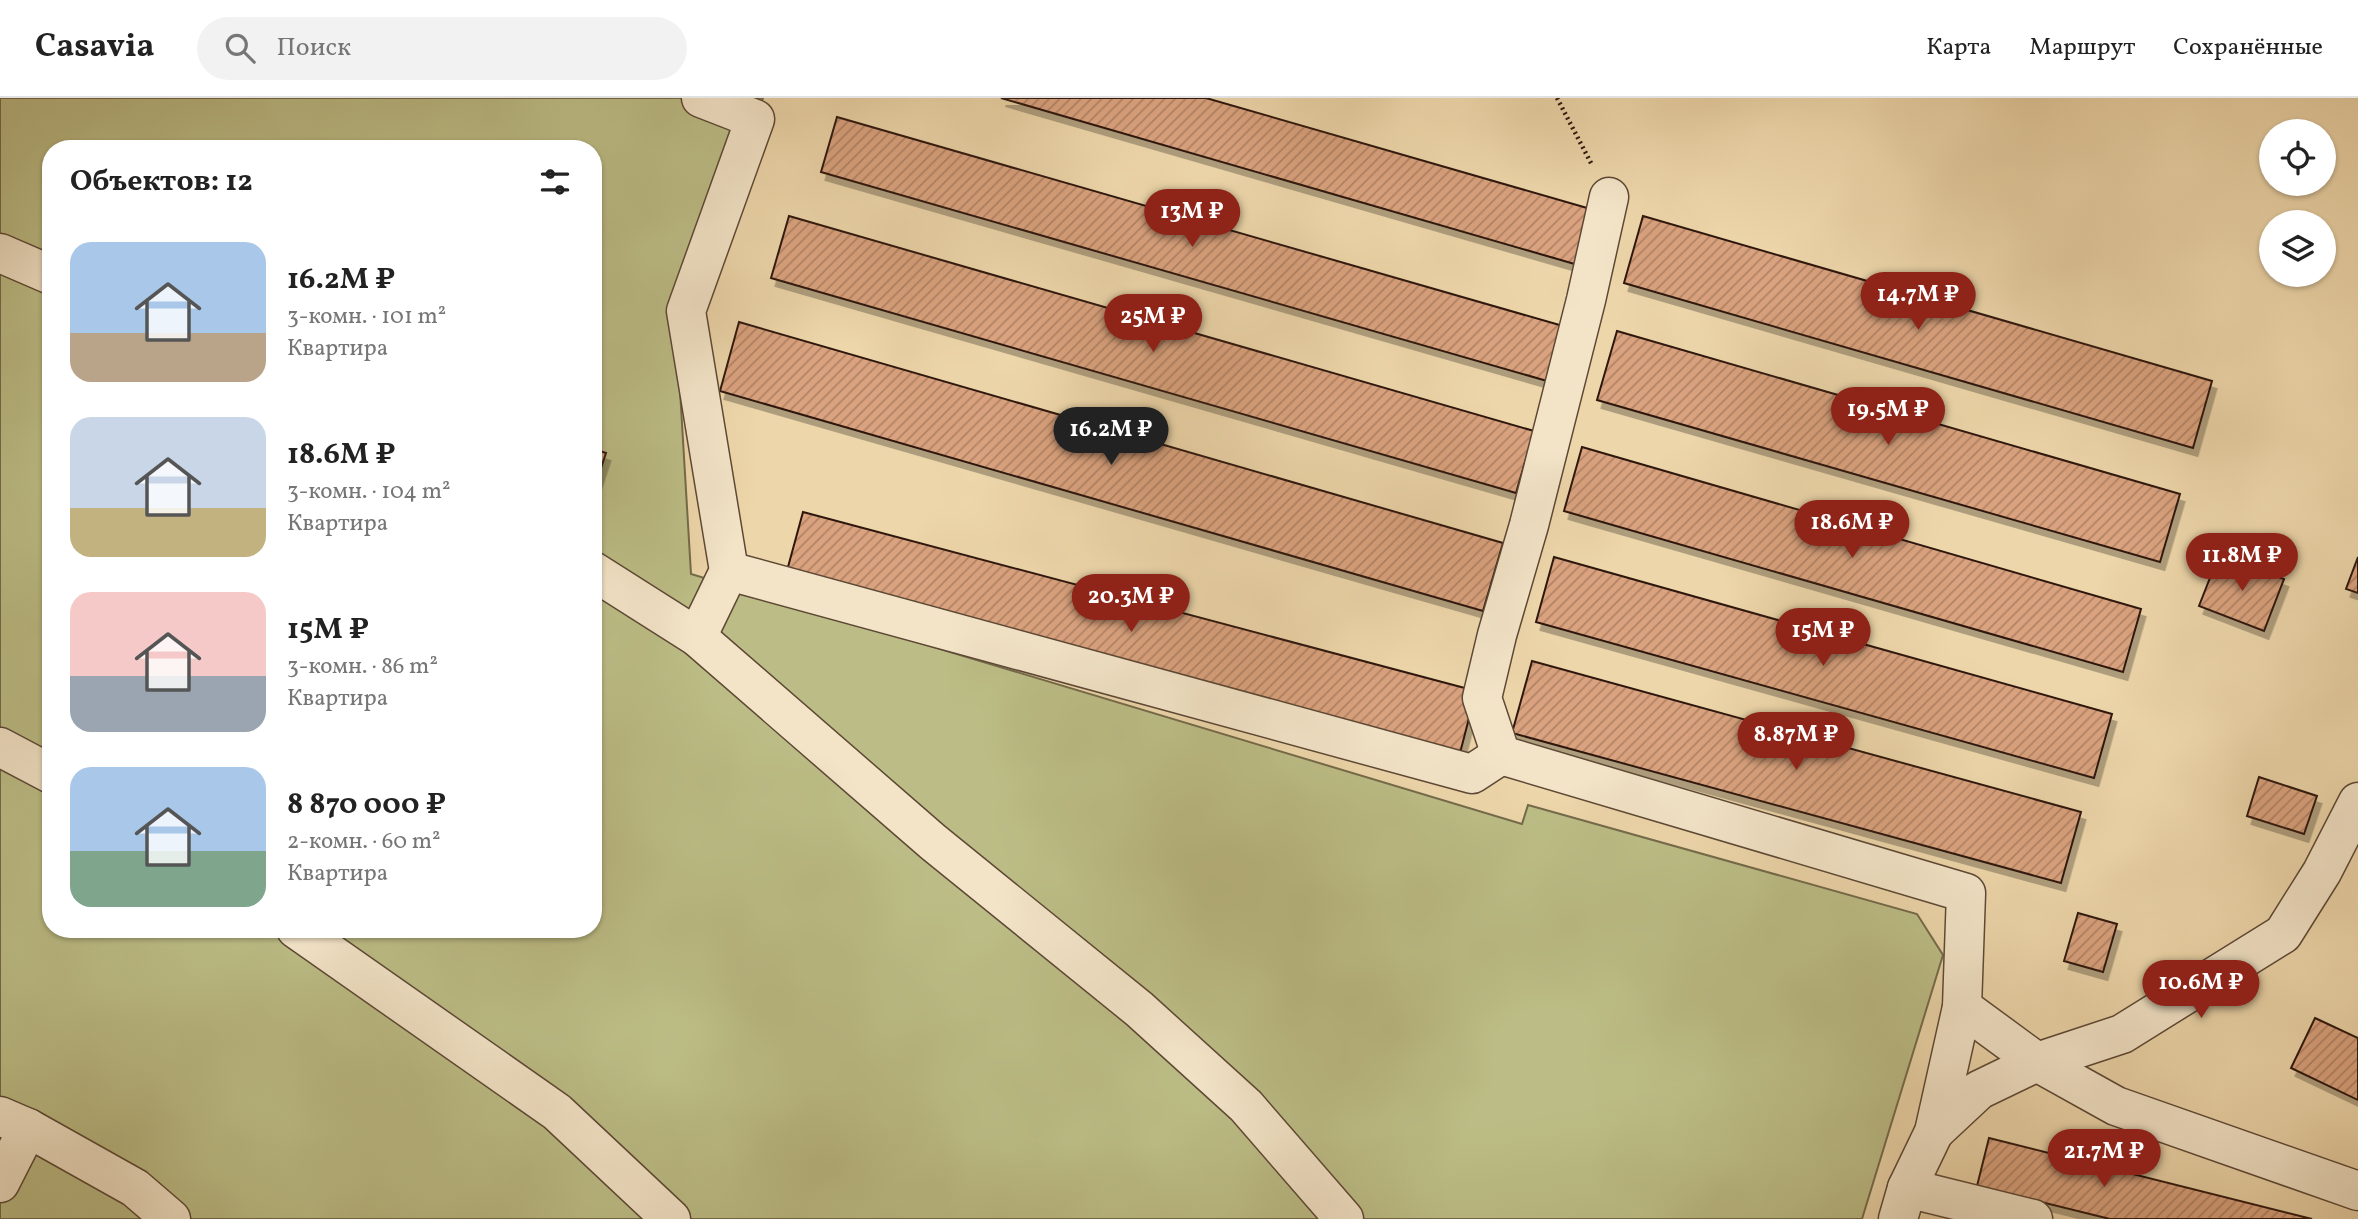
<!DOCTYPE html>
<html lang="ru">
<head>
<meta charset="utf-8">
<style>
  :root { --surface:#fff; --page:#f2f2f2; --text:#222; --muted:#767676; --line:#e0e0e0; --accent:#8f2418 }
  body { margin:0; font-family:Vollkorn,serif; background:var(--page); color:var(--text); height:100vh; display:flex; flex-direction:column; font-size:26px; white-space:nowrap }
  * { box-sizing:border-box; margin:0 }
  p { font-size:23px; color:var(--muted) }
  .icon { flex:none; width:38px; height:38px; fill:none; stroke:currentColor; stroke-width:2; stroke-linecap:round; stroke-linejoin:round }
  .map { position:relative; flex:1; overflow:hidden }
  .sheet { position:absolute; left:42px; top:42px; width:560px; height:798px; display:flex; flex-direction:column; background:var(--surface); border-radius:28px; box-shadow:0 2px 5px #0004 }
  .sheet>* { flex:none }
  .tools { position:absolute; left:2259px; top:21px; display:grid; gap:14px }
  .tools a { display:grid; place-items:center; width:77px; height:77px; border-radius:50%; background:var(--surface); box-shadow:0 2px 5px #0004; font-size:35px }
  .price { position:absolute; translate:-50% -60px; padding:0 16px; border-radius:24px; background:var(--accent); color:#fff; font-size:23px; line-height:46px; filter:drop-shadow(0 2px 4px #0008) }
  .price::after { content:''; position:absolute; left:50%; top:42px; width:21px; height:16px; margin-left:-10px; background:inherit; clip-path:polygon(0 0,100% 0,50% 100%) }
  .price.active { background:#222; color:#fff }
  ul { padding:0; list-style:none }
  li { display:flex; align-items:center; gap:21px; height:175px; padding:0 28px }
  li span { display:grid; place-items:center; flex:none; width:196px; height:140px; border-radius:21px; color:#555 }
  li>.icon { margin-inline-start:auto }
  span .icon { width:84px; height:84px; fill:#fffc; stroke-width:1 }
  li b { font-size:30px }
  h2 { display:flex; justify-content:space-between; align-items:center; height:84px; padding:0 28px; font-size:30px }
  header { display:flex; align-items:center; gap:42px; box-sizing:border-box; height:98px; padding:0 35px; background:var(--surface); border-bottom:2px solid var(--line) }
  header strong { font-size:33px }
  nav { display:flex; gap:38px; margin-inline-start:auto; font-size:24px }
  .search { width:490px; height:63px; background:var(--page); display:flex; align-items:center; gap:18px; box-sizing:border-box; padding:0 24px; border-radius:38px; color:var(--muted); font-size:26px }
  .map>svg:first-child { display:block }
  .garden { fill:#bcbd86; stroke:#746a4a; stroke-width:2; fill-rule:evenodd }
  .building { fill:url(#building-hatch); stroke:#2d180e; stroke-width:2; filter:url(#shadow) }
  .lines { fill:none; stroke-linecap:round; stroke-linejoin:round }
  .minor-casing { stroke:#5d4835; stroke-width:41 }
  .path { stroke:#2d180e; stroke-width:4.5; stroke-dasharray:2 3.5; stroke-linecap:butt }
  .minor { stroke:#f3e4c8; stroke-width:38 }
</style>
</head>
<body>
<header>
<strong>Casavia</strong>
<div class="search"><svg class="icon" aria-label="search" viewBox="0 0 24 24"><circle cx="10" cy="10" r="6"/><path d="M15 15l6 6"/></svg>Поиск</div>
<nav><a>Карта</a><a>Маршрут</a><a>Сохранённые</a></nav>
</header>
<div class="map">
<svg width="2358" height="1121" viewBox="0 0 2358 1121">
  <defs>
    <pattern id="building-hatch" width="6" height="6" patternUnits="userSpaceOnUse" patternTransform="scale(1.75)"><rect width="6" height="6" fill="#daa27e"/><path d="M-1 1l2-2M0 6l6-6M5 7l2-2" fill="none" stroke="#b18366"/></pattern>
    <filter id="shadow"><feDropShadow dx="4.5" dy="8" stdDeviation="0" flood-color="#0004"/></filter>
  </defs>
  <rect width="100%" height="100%" fill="#edd6aa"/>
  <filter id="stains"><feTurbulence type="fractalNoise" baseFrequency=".00286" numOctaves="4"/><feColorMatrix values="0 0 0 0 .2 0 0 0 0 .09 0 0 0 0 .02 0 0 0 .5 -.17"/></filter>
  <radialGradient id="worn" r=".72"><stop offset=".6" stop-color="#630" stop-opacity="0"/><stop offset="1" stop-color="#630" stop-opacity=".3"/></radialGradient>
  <path class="garden" d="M0 0H763L677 242 691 476 1522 726 1528 707 1917 816 1943 857 1862 1121H0ZM51 51H593V831H51Z"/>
  <g class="building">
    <path d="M1001 0H1206L1594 112 1578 167Z"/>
    <path d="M837 19 1563 228 1547 283 821 74Z"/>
    <path d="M789 118 1534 333 1516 395 771 180Z"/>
    <path d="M1643 118 2212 283 2193 350 1624 185Z"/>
    <path d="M739 224 1503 445 1483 513 720 293Z"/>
    <path d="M1617 233 2180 396 2160 464 1597 302Z"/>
    <path d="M1582 349 2141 511 2123 574 1564 413Z"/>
    <path d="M593 351 606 355 593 394Z"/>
    <path d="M803 414 1476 593 1459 659 785 480Z"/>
    <path d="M2219 457 2284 481 2264 533 2199 508Z"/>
    <path d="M1554 459 2112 616 2094 680 1536 524Z"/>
    <path d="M2358 459V495L2346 491Z"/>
    <path d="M1532 563 2081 714 2061 785 1512 635Z"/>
    <path d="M2259 679 2317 698 2304 736 2247 718Z"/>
    <path d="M2078 815 2117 826 2103 874 2064 863Z"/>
    <path d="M2315 920 2358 940V1002L2291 970Z"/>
    <path d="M1989 1040 2312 1121H2110L1977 1088Z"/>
  </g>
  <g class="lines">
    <defs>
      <g id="minor">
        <path d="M1609 99 1586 202 1529 427 1497 537 1482 600 1501 657 1966 795 1962 909 1934 1034 1907 1090 1898 1121"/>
        <path d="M0 155 51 177"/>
        <path d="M593 473 697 539 933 744 1139 911 1246 1008 1344 1121"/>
        <path d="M729 473 1472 676 1501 657"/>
        <path d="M697 539 729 473 686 213 755 21 701 0"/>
        <path d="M0 649 51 676"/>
        <path d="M296 831 557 1014 671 1121"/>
        <path d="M1962 909 2037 964 2116 1008 2358 1093"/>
        <path d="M0 1018 28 1030 135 1090 171 1121"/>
        <path d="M1934 1034 1979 992 2037 964 2122 936 2283 836 2322 774 2358 704"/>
        <path d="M0 1085 28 1030"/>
        <path d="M1907 1090 2033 1121"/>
      </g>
    </defs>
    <use href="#minor" class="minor-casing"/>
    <path class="path" d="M1557 0 1592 67"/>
    <use href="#minor" class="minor"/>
  </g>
  <rect width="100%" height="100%" filter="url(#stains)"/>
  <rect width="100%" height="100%" fill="url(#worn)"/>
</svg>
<div class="tools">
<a><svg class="icon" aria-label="locate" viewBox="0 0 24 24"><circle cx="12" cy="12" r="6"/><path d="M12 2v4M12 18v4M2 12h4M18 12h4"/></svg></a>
<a><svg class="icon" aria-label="layers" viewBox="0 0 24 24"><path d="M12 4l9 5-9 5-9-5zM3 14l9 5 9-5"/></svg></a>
</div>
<b class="price" style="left:1192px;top:151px">13M ₽</b>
<b class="price" style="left:1918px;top:234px">14.7M ₽</b>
<b class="price" style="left:1153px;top:256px">25M ₽</b>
<b class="price" style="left:1888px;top:349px">19.5M ₽</b>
<b class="price active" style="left:1111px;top:369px">16.2M ₽</b>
<b class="price" style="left:1852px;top:462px">18.6M ₽</b>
<b class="price" style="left:2242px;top:495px">11.8M ₽</b>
<b class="price" style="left:1131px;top:536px">20.3M ₽</b>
<b class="price" style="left:1823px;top:570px">15M ₽</b>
<b class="price" style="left:1796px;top:674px">8.87M ₽</b>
<b class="price" style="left:2201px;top:922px">10.6M ₽</b>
<b class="price" style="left:2104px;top:1091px">21.7M ₽</b>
<section class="sheet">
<h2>Объектов: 12<svg class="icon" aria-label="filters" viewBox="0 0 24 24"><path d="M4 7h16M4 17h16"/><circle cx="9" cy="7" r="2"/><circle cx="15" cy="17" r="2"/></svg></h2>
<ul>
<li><span style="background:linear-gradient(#a9c7e8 65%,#b9a48a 0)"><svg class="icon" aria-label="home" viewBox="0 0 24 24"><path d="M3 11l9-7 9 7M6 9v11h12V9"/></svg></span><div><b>16.2M ₽</b><p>3-комн. · 101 m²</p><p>Квартира</p></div></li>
<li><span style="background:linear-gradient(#c9d6e8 65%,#c2b280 0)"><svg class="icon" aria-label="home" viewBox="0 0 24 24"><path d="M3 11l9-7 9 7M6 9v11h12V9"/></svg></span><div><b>18.6M ₽</b><p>3-комн. · 104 m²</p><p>Квартира</p></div></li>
<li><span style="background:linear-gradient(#f6c9c9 60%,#9aa5b1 0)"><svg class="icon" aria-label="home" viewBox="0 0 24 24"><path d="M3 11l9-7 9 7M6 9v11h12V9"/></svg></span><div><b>15M ₽</b><p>3-комн. · 86 m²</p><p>Квартира</p></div></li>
<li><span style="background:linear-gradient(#a9c7e8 60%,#7fa58c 0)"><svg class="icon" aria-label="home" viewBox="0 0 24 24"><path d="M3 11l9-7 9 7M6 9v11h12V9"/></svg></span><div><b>8 870 000 ₽</b><p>2-комн. · 60 m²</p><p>Квартира</p></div></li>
</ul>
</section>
</div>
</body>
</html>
